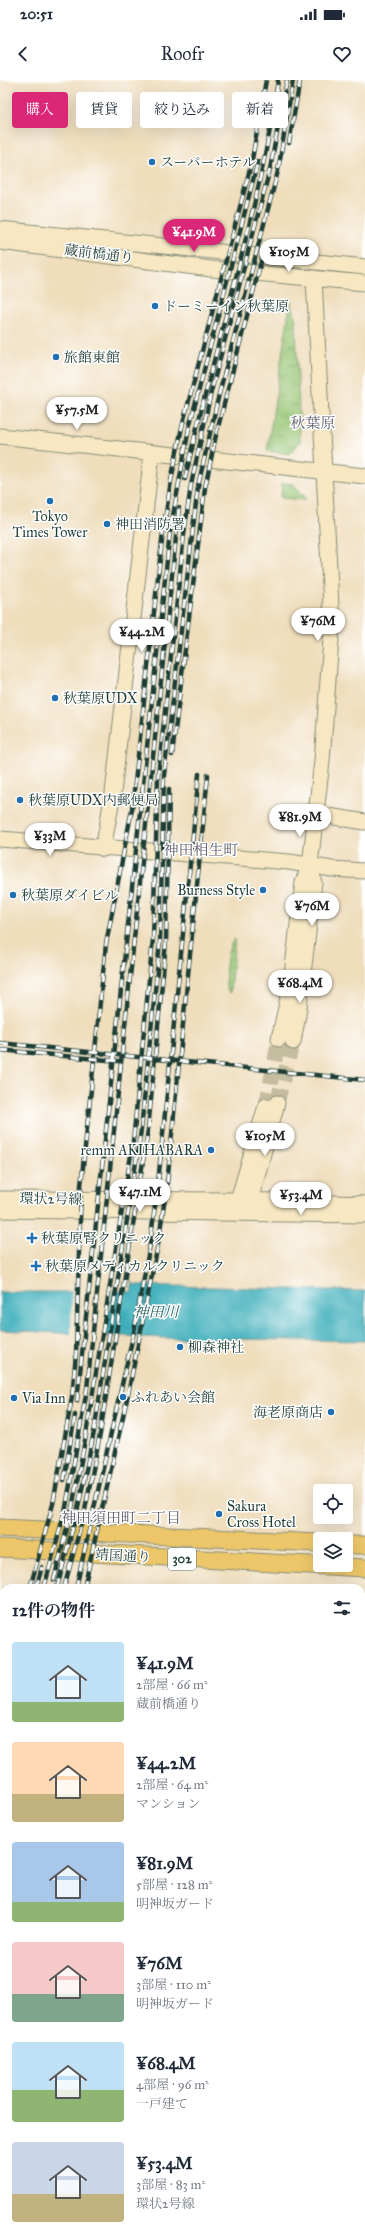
<!DOCTYPE html>
<html lang="ja">
<head>
<meta charset="utf-8">
<style>
  :root { --surface:#fff; --page:#f2f2f3; --text:#1f2937; --muted:#747a83; --accent:#db2777 }
  body { margin:0; font-family:"IM FELL Great Primer","Noto Serif JP",serif; background:var(--page); color:var(--text); height:100vh; display:flex; flex-direction:column; font-size:15px; white-space:nowrap }
  * { box-sizing:border-box; margin:0 }
  p { font-size:13px; color:var(--muted) }
  .icon { flex:none; width:22px; height:22px; fill:none; stroke:currentColor; stroke-width:2; stroke-linecap:round; stroke-linejoin:round }
  .map { position:relative; flex:1; overflow:hidden }
  .panel { position:absolute; left:0px; top:1504px; width:365px; height:656px; display:flex; flex-direction:column; background:var(--surface); border-radius:12px 12px 0 0; box-shadow:0 4px 16px #0002 }
  .panel>* { flex:none }
  .banner { position:absolute; left:12px; top:12px; width:341px; height:36px; display:flex; gap:8px }
  .fabs { position:absolute; left:313px; top:1404px; display:grid; gap:8px }
  .fabs a { display:grid; place-items:center; width:40px; height:40px; border-radius:4px; background:var(--surface); box-shadow:0 4px 16px #0002; font-size:20px }
  .price { position:absolute; translate:-50% -34px; padding:0 9px; border-radius:14px; background:#fff; color:#222; font-size:13px; line-height:26px; filter:drop-shadow(0 1px 2px #0008) }
  .price::after { content:''; position:absolute; left:50%; top:24px; width:12px; height:9px; margin-left:-6px; background:inherit; clip-path:polygon(0 0,100% 0,50% 100%) }
  .price.active { background:var(--accent); color:#fff }
  ul { padding:0; list-style:none }
  li { display:flex; align-items:center; gap:12px; height:100px; padding:0 12px }
  li span { display:grid; place-items:center; flex:none; width:112px; height:80px; border-radius:4px; color:#555 }
  li>.icon { margin-inline-start:auto }
  span .icon { width:48px; height:48px; fill:#fffc; stroke-width:1 }
  li b { font-size:17px }
  h2 { display:flex; justify-content:space-between; align-items:center; height:48px; padding:0 12px; font-size:17px }
  .chip { padding:0 14px; border-radius:4px; background:var(--surface); box-shadow:0 4px 16px #0002; font-size:14px; line-height:36px }
  .chip.active { background:var(--accent); color:#fff }
  .status { display:flex; justify-content:space-between; align-items:center; height:28px; padding:0 20px; background:var(--surface); direction:ltr }
  .status svg { height:11px; fill:currentColor }
  header { display:flex; justify-content:space-between; align-items:center; height:52px; padding:0 12px; background:var(--surface); font-size:18px; font-weight:600 }
  .map>svg:first-child { display:block }
  .grass { fill:url(#grass-dots); stroke:#5b8154 }
  .park { fill:url(#park-tufts); stroke:#5b8154 }
  .pitch { fill:#97c573; stroke:#5b8154 }
  .water { fill:#3eaeba; stroke:#2e7677 }
  .pier { fill:#efddbb }
  .lines { fill:none; stroke-linecap:round; stroke-linejoin:round }
  .secondary-tunnel { stroke:#c5bda0; stroke-width:15; stroke-dasharray:15 8; stroke-linecap:butt }
  .secondary-casing { stroke:#878d78; stroke-width:17 }
  .primary-casing { stroke:#878d78; stroke-width:19 }
  .highway-casing { stroke:#878d78; stroke-width:21 }
  .secondary { stroke:#f7e8c3; stroke-width:15 }
  .primary { stroke:#ecc669; stroke-width:17 }
  .highway { stroke:#ecc669; stroke-width:19 }
  .rail-casing { stroke:#1f3d34; stroke-width:4.5 }
  .rail { stroke:#fff; stroke-width:3; stroke-dasharray:9; stroke-linecap:butt }
  .poi-dot { fill:#1f6fb2; stroke:#fff; stroke-width:1.5 }
  .labels { text-anchor:middle; dominant-baseline:central; stroke-width:3; stroke-linejoin:round; paint-order:stroke }
  .shield { fill:#fff; stroke:#627771; stroke-width:1 }
  .shield-label { font-size:13px; font-weight:bold; fill:#1f3d34 }
  .poi-label { font-size:14px; fill:#1f3d34; stroke:#fff; text-anchor:start }
  .street-label { font-size:14px; fill:#1f3d34; stroke:#fff }
  .neighbourhood-label { font-size:15px; fill:#615f6b; stroke:#fff }
  .water-label { font-size:15px; font-style:italic; fill:#2a6563; stroke:#fff }
</style>
</head>
<body>
<div class="status"><b>20:51</b><svg viewBox="0 0 49 12"><path d="M0 12V9h3v3zM5 12V6h3v6zM10 12V3h3v9zM15 12V0h3v12zM26 1h20v11H26zM47 4h2v5h-2z"/></svg></div>
<header><svg class="icon" aria-label="back" viewBox="0 0 24 24"><path d="M15 5l-7 7 7 7"/></svg>Roofr<svg class="icon" aria-label="heart" viewBox="0 0 24 24"><path d="M12 20l-8-8c-3-5 5-10 8-4 3-6 11-1 8 4z"/></svg></header>
<div class="map">
<svg width="365" height="2160" viewBox="0 0 365 2160">
  <defs>
    <pattern id="grass-dots" width="8" height="8" patternUnits="userSpaceOnUse"><rect width="8" height="8" fill="#97c573"/><path d="M2 2h.1M6 6h.1" fill="none" stroke="#7ba15f" stroke-width="1.8" stroke-linecap="round"/></pattern>
    <pattern id="park-tufts" width="24" height="20" patternUnits="userSpaceOnUse"><rect width="24" height="20" fill="#97c573"/><path d="M3 7l-1-3M5 7V3M7 7l1-3M15 17l-1-3M17 17v-4M19 17l1-3" fill="none" stroke="#7ba15f"/></pattern>
  </defs>
  <rect width="100%" height="100%" fill="#fff"/>
  <filter id="ink" filterUnits="userSpaceOnUse"><feTurbulence type="fractalNoise" baseFrequency=".025" numOctaves="2"/><feDisplacementMap in="SourceGraphic" scale="8" xChannelSelector="R" yChannelSelector="G"/><feConvolveMatrix kernelMatrix="1 2 1 2 8 2 1 2 1" color-interpolation-filters="sRGB"/></filter>
  <filter id="wash" filterUnits="userSpaceOnUse"><feTurbulence type="fractalNoise" baseFrequency=".012" numOctaves="4" result="noise"/><feDisplacementMap in="SourceGraphic" scale="16" xChannelSelector="R" yChannelSelector="G"/><feGaussianBlur stdDeviation="0.9" result="paint"/><feColorMatrix in="noise" values="0 0 0 0 0 0 0 0 0 0 0 0 0 0 0 0 0 1.4 0 .05"/><feComposite in="paint" operator="in"/></filter>
  <g filter="url(#wash)">
    <rect width="100%" height="100%" fill="#efddbb"/>
    <path class="grass" d="M235 859 230 912 229 913C222 907 226 864 235 859Z"/>
    <g class="park">
      <path d="M291 218 296 242 300 362 290 374 267 371Z"/>
      <path d="M282 403 293 404 305 416V420L281 418Z"/>
    </g>
    <path class="pitch" d="M67 2156H105L106 2160H55Z"/>
    <path class="water" d="M133 1201 134 1205H137L365 1211V1261L164 1258 0 1250V1212H72L73 1206 131 1212Z"/>
    <path class="pier" d="M72 1205 113 1208 104 1257 71 1256Z"/>
  </g>
  <g filter="url(#ink)">
    <g class="lines">
      <g class="secondary-tunnel">
        <path d="M277 1023 293 962"/>
        <path d="M266 1026 279 959"/>
      </g>
      <defs>
        <g id="secondary">
          <path d="M0 149 365 187"/>
          <path d="M0 162 211 189 365 203"/>
          <path d="M0 356 365 396"/>
          <path d="M316 734 365 742"/>
          <path d="M0 759 289 782 332 789 365 791"/>
          <path d="M103 769 113 713 152 373"/>
          <path d="M279 959 291 904 303 802 310 785 322 681 332 546 314 198"/>
          <path d="M293 962 298 935 314 803 310 785"/>
          <path d="M0 1119 238 1120 365 1124"/>
          <path d="M243 1128 250 1121 277 1023"/>
          <path d="M0 1130 365 1135"/>
          <path d="M238 1131V1120L266 1026"/>
          <path d="M361 1748 365 1747"/>
          <path d="M0 1868 4 1866"/>
        </g>
        <g id="primary">
          <path d="M0 1448 320 1463"/>
          <path d="M346 1465H365"/>
          <path d="M0 1468 365 1488"/>
        </g>
        <g id="highway">
          <path d="M361 2093 365 2045"/>
          <path d="M365 2160V2147"/>
        </g>
      </defs>
      <use href="#secondary" class="secondary-casing"/>
      <use href="#primary" class="primary-casing"/>
      <use href="#highway" class="highway-casing"/>
      <use href="#secondary" class="secondary"/>
      <use href="#primary" class="primary"/>
      <use href="#highway" class="highway"/>
      <defs>
        <g id="rail">
          <path d="M289 63 300 0"/>
          <path d="M185 399C214 265 259 136 278 0"/>
          <path d="M172 675 205 408 216 355 263 174"/>
          <path d="M0 963 365 1000"/>
          <path d="M0 970 118 981"/>
          <path d="M77 1321 170 452 189 348 258 81"/>
          <path d="M64 1400 75 1335"/>
          <path d="M54 1500 72 1428 86 1355 133 1062 153 859 158 696 184 455 191 405 211 312 270 89 287 0"/>
          <path d="M30 1508 53 1424 72 1317 76 1274 81 1106 106 864 132 729 163 452 171 401 182 347 251 85 266 0"/>
          <path d="M36 1508 42 1487"/>
          <path d="M44 1508 66 1427 87 1309 179 428"/>
          <path d="M57 1508 78 1428 94 1352 141 1050 160 861 164 695 198 406 219 314 278 91 293 0"/>
          <path d="M64 1508 85 1430 100 1354 148 1050 166 862 169 709"/>
          <path d="M76 1508 135 1247 150 1164 158 1103 199 694"/>
          <path d="M84 1508 127 1319 158 1165 167 1104 208 695"/>
          <path d="M0 1601 4 1589"/>
          <path d="M0 1625 4 1612"/>
          <path d="M0 1643 4 1632"/>
          <path d="M0 1664 4 1652"/>
          <path d="M0 1683 4 1671"/>
          <path d="M0 1703 4 1690"/>
        </g>
      </defs>
      <use href="#rail" class="rail-casing"/>
      <use href="#rail" class="rail"/>
    </g>
  </g>
  <g class="poi-dot">
    <circle cx="152" cy="82" r="4"/>
    <circle cx="155" cy="226" r="4"/>
    <circle cx="56" cy="277" r="4"/>
    <circle cx="50" cy="421" r="4"/>
    <circle cx="107" cy="444" r="4"/>
    <circle cx="55" cy="618" r="4"/>
    <circle cx="20" cy="720" r="4"/>
    <circle cx="263" cy="810" r="4"/>
    <circle cx="13" cy="815" r="4"/>
    <circle cx="211" cy="1070" r="4"/>
    <path d="M30 1152h4v4h4v4h-4v4h-4v-4h-4v-4h4z"/>
    <path d="M34 1180h4v4h4v4h-4v4h-4v-4h-4v-4h4z"/>
    <circle cx="180" cy="1267" r="4"/>
    <circle cx="123" cy="1317" r="4"/>
    <circle cx="14" cy="1318" r="4"/>
    <circle cx="331" cy="1332" r="4"/>
    <circle cx="219" cy="1434" r="4"/>
  </g>
  <g class="labels">
    <rect class="shield" x="168" y="1468" width="28" height="22" rx="3"/>
    <g class="shield-label">
      <text x="182" y="1479">302</text>
    </g>
    <g class="poi-label">
      <text x="160" y="82">スーパーホテル</text>
      <text x="163" y="226">ドーミーイン秋葉原</text>
      <text x="64" y="277">旅館東館</text>
      <text x="50" y="436" text-anchor="middle">Tokyo<tspan x="50" dy="16">Times Tower</tspan></text>
      <text x="115" y="444">神田消防署</text>
      <text x="63" y="618">秋葉原UDX</text>
      <text x="28" y="720">秋葉原UDX内郵便局</text>
      <text x="255" y="810" text-anchor="end">Burness Style</text>
      <text x="21" y="815">秋葉原ダイビル</text>
      <text x="203" y="1070" text-anchor="end">remm AKIHABARA</text>
      <text x="41" y="1158">秋葉原腎クリニック</text>
      <text x="45" y="1186">秋葉原メディカルクリニック</text>
      <text x="188" y="1267">柳森神社</text>
      <text x="131" y="1317">ふれあい会館</text>
      <text x="22" y="1318">Via Inn</text>
      <text x="323" y="1332" text-anchor="end">海老原商店</text>
      <text x="227" y="1426">Sakura<tspan x="227" dy="16">Cross Hotel</tspan></text>
    </g>
    <g class="street-label">
      <text transform="translate(99 174) rotate(7)">蔵前橋通り</text>
      <text transform="translate(51 1119) rotate(1)">環状2号線</text>
      <text transform="translate(123 1476) rotate(3)">靖国通り</text>
    </g>
    <g class="neighbourhood-label">
      <text x="313" y="343">秋葉原</text>
      <text x="201" y="770">神田相生町</text>
      <text x="121" y="1438">神田須田町二丁目</text>
    </g>
    <g class="water-label">
      <text x="156" y="1232">神田川</text>
    </g>
  </g>
</svg>
<div class="fabs">
<a><svg class="icon" aria-label="locate" viewBox="0 0 24 24"><circle cx="12" cy="12" r="6"/><path d="M12 2v4M12 18v4M2 12h4M18 12h4"/></svg></a>
<a><svg class="icon" aria-label="layers" viewBox="0 0 24 24"><path d="M12 4l9 5-9 5-9-5zM3 14l9 5 9-5"/></svg></a>
</div>
<b class="price active" style="left:194px;top:173px">¥41.9M</b>
<b class="price" style="left:289px;top:193px">¥105M</b>
<b class="price" style="left:77px;top:351px">¥57.5M</b>
<b class="price" style="left:318px;top:562px">¥76M</b>
<b class="price" style="left:142px;top:573px">¥44.2M</b>
<b class="price" style="left:300px;top:758px">¥81.9M</b>
<b class="price" style="left:50px;top:777px">¥33M</b>
<b class="price" style="left:312px;top:847px">¥76M</b>
<b class="price" style="left:300px;top:924px">¥68.4M</b>
<b class="price" style="left:265px;top:1077px">¥105M</b>
<b class="price" style="left:140px;top:1133px">¥47.1M</b>
<b class="price" style="left:301px;top:1136px">¥53.4M</b>
<div class="banner">
<a class="chip active">購入</a>
<a class="chip">賃貸</a>
<a class="chip">絞り込み</a>
<a class="chip">新着</a>
</div>
<section class="panel">
<h2>12件の物件<svg class="icon" aria-label="filters" viewBox="0 0 24 24"><path d="M4 7h16M4 17h16"/><circle cx="9" cy="7" r="2"/><circle cx="15" cy="17" r="2"/></svg></h2>
<ul>
<li><span style="background:linear-gradient(#bfe0f5 75%,#8fb573 0)"><svg class="icon" aria-label="home" viewBox="0 0 24 24"><path d="M3 11l9-7 9 7M6 9v11h12V9"/></svg></span><div><b>¥41.9M</b><p>2部屋 · 66 m²</p><p>蔵前橋通り</p></div></li>
<li><span style="background:linear-gradient(#ffd9b3 65%,#c2b280 0)"><svg class="icon" aria-label="home" viewBox="0 0 24 24"><path d="M3 11l9-7 9 7M6 9v11h12V9"/></svg></span><div><b>¥44.2M</b><p>2部屋 · 64 m²</p><p>マンション</p></div></li>
<li><span style="background:linear-gradient(#a9c7e8 75%,#8fb573 0)"><svg class="icon" aria-label="home" viewBox="0 0 24 24"><path d="M3 11l9-7 9 7M6 9v11h12V9"/></svg></span><div><b>¥81.9M</b><p>5部屋 · 128 m²</p><p>明神坂ガード</p></div></li>
<li><span style="background:linear-gradient(#f6c9c9 65%,#7fa58c 0)"><svg class="icon" aria-label="home" viewBox="0 0 24 24"><path d="M3 11l9-7 9 7M6 9v11h12V9"/></svg></span><div><b>¥76M</b><p>3部屋 · 110 m²</p><p>明神坂ガード</p></div></li>
<li><span style="background:linear-gradient(#bfe0f5 60%,#8fb573 0)"><svg class="icon" aria-label="home" viewBox="0 0 24 24"><path d="M3 11l9-7 9 7M6 9v11h12V9"/></svg></span><div><b>¥68.4M</b><p>4部屋 · 96 m²</p><p>一戸建て</p></div></li>
<li><span style="background:linear-gradient(#c9d6e8 65%,#c2b280 0)"><svg class="icon" aria-label="home" viewBox="0 0 24 24"><path d="M3 11l9-7 9 7M6 9v11h12V9"/></svg></span><div><b>¥53.4M</b><p>3部屋 · 83 m²</p><p>環状2号線</p></div></li>
</ul>
</section>
</div>
</body>
</html>
